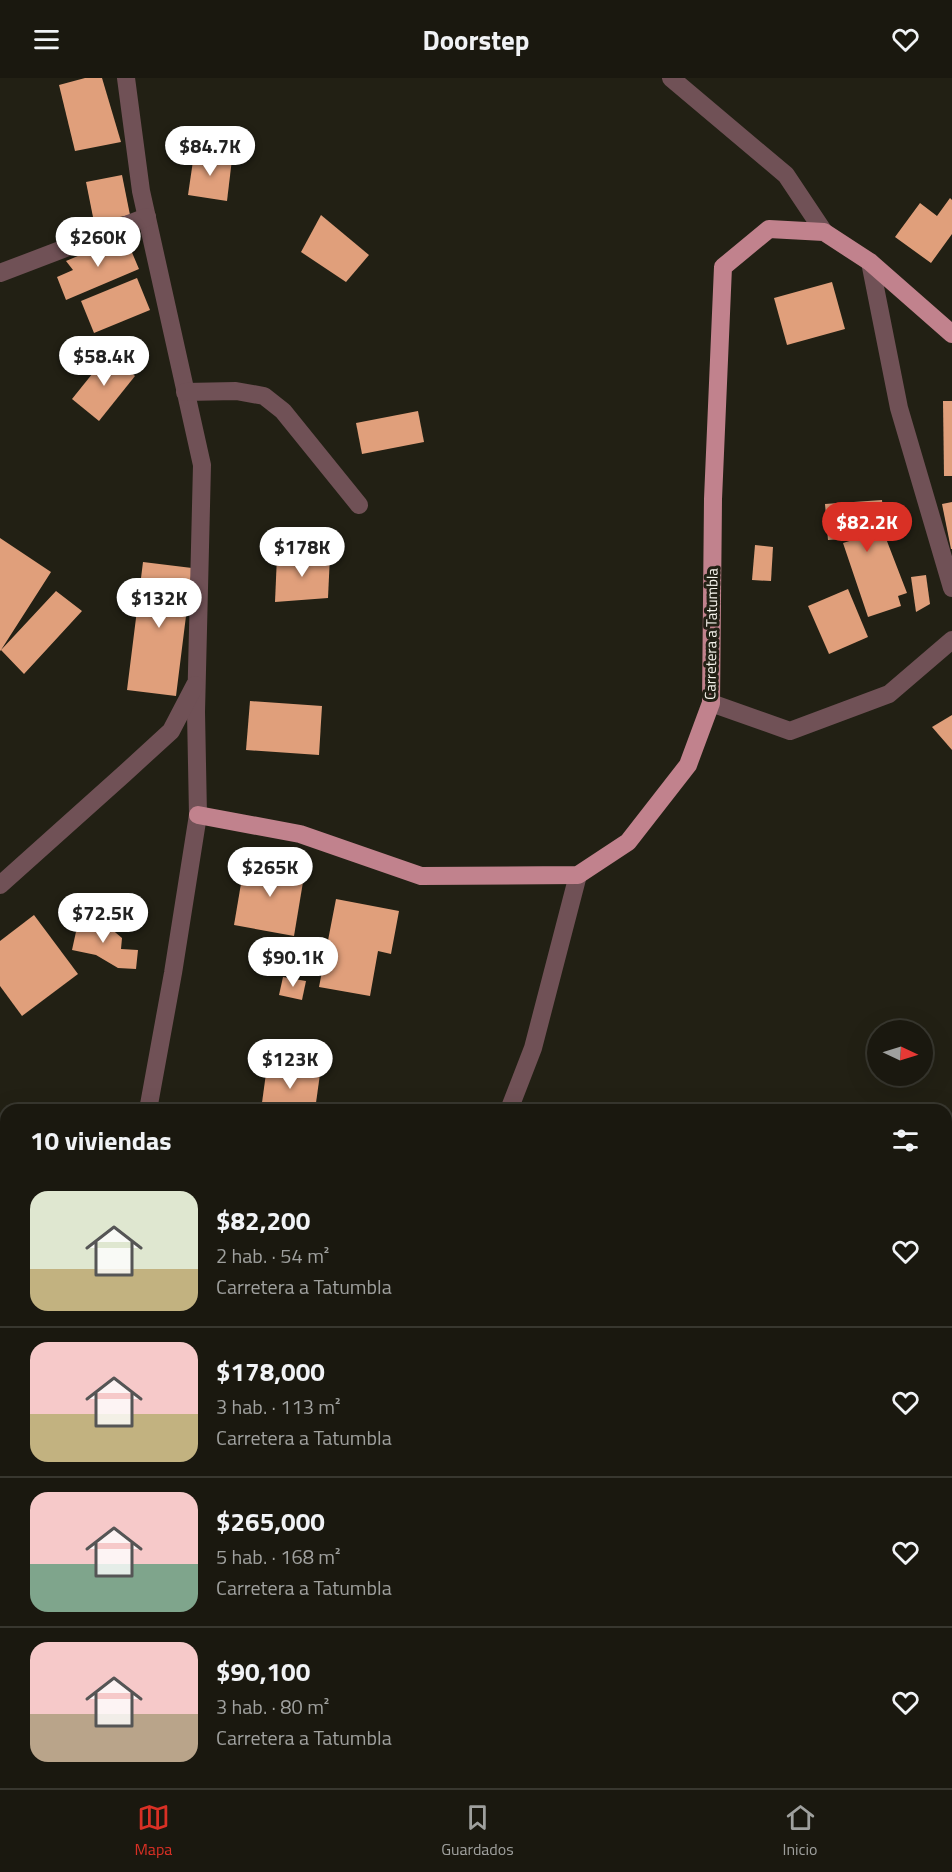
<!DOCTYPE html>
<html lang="es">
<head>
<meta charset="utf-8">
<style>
  :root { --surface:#1a180f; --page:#232118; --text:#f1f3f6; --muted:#9fa09e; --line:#38372f; --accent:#d93025 }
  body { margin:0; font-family:"Titillium Web",sans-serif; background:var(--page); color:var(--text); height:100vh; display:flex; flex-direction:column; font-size:22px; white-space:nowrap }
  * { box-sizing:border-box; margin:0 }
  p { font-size:20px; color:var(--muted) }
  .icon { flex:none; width:33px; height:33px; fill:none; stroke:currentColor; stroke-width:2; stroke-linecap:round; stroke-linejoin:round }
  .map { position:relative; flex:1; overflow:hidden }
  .drawer { position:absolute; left:0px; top:1026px; width:952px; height:684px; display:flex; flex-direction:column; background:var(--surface); border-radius:18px 18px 0 0; box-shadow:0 6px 24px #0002,0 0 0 2px var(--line) }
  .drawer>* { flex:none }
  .needle { width:39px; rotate:94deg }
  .buttons { position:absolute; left:867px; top:942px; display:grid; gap:12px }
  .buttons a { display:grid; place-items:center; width:66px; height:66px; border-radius:50%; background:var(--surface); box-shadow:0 6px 24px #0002,0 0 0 2px var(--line); font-size:30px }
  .price { position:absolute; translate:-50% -51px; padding:0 14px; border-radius:21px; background:#fff; color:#222; font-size:20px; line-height:39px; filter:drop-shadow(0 2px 3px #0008) }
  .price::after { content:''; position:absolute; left:50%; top:36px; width:18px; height:14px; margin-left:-9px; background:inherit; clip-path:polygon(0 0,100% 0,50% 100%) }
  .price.current { background:var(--accent); color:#fff }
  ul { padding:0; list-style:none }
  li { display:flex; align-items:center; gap:18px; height:150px; padding:0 30px }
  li+li { border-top:2px solid var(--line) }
  li span { display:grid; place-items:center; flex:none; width:168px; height:120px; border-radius:18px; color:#555 }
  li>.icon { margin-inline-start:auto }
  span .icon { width:72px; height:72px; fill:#fffc; stroke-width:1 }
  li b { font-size:26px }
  h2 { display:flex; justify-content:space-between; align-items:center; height:72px; padding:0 30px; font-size:26px }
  header { display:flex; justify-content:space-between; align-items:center; height:78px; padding:0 30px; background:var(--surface); font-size:27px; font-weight:700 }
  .menu { display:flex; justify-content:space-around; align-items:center; height:84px; border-top:2px solid var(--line); background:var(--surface); font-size:16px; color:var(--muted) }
  .menu a { display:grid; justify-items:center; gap:3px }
  .menu .current { color:var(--accent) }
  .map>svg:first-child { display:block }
  .building { fill:#e09f7b }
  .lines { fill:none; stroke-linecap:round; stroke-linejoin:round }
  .minor { stroke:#705156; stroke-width:18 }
  .major { stroke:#c1828d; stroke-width:18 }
  .labels { text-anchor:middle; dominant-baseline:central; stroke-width:6; stroke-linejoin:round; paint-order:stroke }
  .street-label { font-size:15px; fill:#f5f3eb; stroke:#222014 }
</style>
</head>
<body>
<header><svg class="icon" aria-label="menu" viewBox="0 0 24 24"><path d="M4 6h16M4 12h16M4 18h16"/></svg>Doorstep<svg class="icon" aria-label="heart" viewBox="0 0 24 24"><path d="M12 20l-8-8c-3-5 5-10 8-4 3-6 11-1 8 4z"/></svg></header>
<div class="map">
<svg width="952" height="1710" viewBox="0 0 952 1710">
  <rect width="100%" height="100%" fill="#222014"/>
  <g class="building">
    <path d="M85 0H102L121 64 75 73 59 7Z"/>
    <path d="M194 76 232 81 227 123 188 117Z"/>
    <path d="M122 97 130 137 94 144 86 104Z"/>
    <path d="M950 120 952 122V156L931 185 895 159 920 125 937 138Z"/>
    <path d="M321 137 369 177 346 204 301 174Z"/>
    <path d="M125 158 139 191 66 222 57 199 73 192 66 183Z"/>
    <path d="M137 200 150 232 94 255 81 223Z"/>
    <path d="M832 204 845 251 787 267 774 220Z"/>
    <path d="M109 275 135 298 99 343 72 321Z"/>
    <path d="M943 323H952V398H944Z"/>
    <path d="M418 333 424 364 362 376 356 345Z"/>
    <path d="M882 422 885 458 907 515 898 518 901 528 868 539 843 465 859 460 828 462 825 426Z"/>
    <path d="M952 424V471H951L942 426Z"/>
    <path d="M0 460 51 494 1 572 56 513 82 533 24 596 1 572 0 573Z"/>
    <path d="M755 467 773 469 771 503 752 502Z"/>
    <path d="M330 477 328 520 275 524 277 478Z"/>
    <path d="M143 484 192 490 176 618 127 612Z"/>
    <path d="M926 497 930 526 916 534 911 499Z"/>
    <path d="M848 511 868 559 829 576 808 528Z"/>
    <path d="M250 623 322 628 319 677 246 672Z"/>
    <path d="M952 637V672L932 649Z"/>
    <path d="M245 782 305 792 294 858 234 847Z"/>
    <path d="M336 821 399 833 391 876 378 873 370 918 319 909Z"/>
    <path d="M34 837 78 896 22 938 0 908V863Z"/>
    <path d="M79 840 103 844 122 860 121 871 138 872 136 891 118 890 96 877 72 872Z"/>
    <path d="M283 899 306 903 302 922 279 917Z"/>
    <path d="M267 988 320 996 315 1032H261Z"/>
    <path d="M6 1185V1249L0 1250V1186Z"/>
    <path d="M946 1571 952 1575V1595L946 1599Z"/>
    <path d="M138 1704H168L166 1710H136Z"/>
  </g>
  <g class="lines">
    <g class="minor">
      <path d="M126 0 141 113 202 387 196 634 198 737 173 895 148 1032"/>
      <path d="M671 0 786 97 824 154"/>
      <path d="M870 184 899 330 952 510"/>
      <path d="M0 195 147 139"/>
      <path d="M185 314 236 313 264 318 283 333 359 427"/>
      <path d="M711 625 790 653 889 616 952 562"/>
      <path d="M0 807 124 696 171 653 195 607"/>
      <path d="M509 1032 533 970 578 797"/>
      <path d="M0 1669 6 1644"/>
      <path d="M469 1710 472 1704"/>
    </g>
    <path class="major" d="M198 737 300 756 421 798 578 797 628 764 688 687 711 625 713 421 723 189 769 151 824 154 870 184 952 256"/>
  </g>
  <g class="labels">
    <g class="street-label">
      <text transform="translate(711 556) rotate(-89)">Carretera a Tatumbla</text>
    </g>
  </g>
</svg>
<div class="buttons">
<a><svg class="needle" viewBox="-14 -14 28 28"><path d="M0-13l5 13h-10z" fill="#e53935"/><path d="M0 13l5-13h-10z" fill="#9fa09e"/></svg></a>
</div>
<b class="price" style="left:210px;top:99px">$84.7K</b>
<b class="price" style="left:98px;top:190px">$260K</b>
<b class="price" style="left:104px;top:309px">$58.4K</b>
<b class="price current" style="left:867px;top:475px">$82.2K</b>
<b class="price" style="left:302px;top:500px">$178K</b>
<b class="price" style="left:159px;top:551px">$132K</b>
<b class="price" style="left:270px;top:820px">$265K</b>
<b class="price" style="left:103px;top:866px">$72.5K</b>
<b class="price" style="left:293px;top:910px">$90.1K</b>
<b class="price" style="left:290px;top:1012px">$123K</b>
<section class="drawer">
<h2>10 viviendas<svg class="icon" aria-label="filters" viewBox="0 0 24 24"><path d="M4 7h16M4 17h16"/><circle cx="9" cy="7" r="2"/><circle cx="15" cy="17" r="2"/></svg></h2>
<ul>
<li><span style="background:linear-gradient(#dfe7d0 65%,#c2b280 0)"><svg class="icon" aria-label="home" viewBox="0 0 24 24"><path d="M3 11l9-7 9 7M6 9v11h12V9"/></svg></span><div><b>$82,200</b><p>2 hab. · 54 m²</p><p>Carretera a Tatumbla</p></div><svg class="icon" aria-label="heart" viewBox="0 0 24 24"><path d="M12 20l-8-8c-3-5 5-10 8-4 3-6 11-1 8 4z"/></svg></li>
<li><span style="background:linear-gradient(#f6c9c9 60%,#c2b280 0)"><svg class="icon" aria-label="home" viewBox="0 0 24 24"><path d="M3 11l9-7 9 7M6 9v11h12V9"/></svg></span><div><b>$178,000</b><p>3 hab. · 113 m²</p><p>Carretera a Tatumbla</p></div><svg class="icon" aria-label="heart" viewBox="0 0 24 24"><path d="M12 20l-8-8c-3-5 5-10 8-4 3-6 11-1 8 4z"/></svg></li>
<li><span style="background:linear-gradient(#f6c9c9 60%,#7fa58c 0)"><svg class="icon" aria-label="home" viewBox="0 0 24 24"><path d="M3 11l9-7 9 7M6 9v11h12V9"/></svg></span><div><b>$265,000</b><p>5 hab. · 168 m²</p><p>Carretera a Tatumbla</p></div><svg class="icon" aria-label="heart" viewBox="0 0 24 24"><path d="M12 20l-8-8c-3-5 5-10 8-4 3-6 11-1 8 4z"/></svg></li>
<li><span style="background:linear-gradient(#f6c9c9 60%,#b9a48a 0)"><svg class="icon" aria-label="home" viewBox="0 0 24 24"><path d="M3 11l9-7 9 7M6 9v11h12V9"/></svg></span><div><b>$90,100</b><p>3 hab. · 80 m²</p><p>Carretera a Tatumbla</p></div><svg class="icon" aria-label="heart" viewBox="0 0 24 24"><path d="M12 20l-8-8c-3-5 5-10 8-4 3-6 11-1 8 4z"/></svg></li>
</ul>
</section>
</div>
<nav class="menu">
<a class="current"><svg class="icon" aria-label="map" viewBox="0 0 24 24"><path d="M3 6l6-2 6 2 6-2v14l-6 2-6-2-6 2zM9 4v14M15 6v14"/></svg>Mapa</a>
<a><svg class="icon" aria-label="saved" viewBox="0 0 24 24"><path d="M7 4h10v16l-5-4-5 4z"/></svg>Guardados</a>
<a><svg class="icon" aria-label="home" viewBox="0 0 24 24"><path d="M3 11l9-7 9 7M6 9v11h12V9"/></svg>Inicio</a>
</nav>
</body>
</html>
